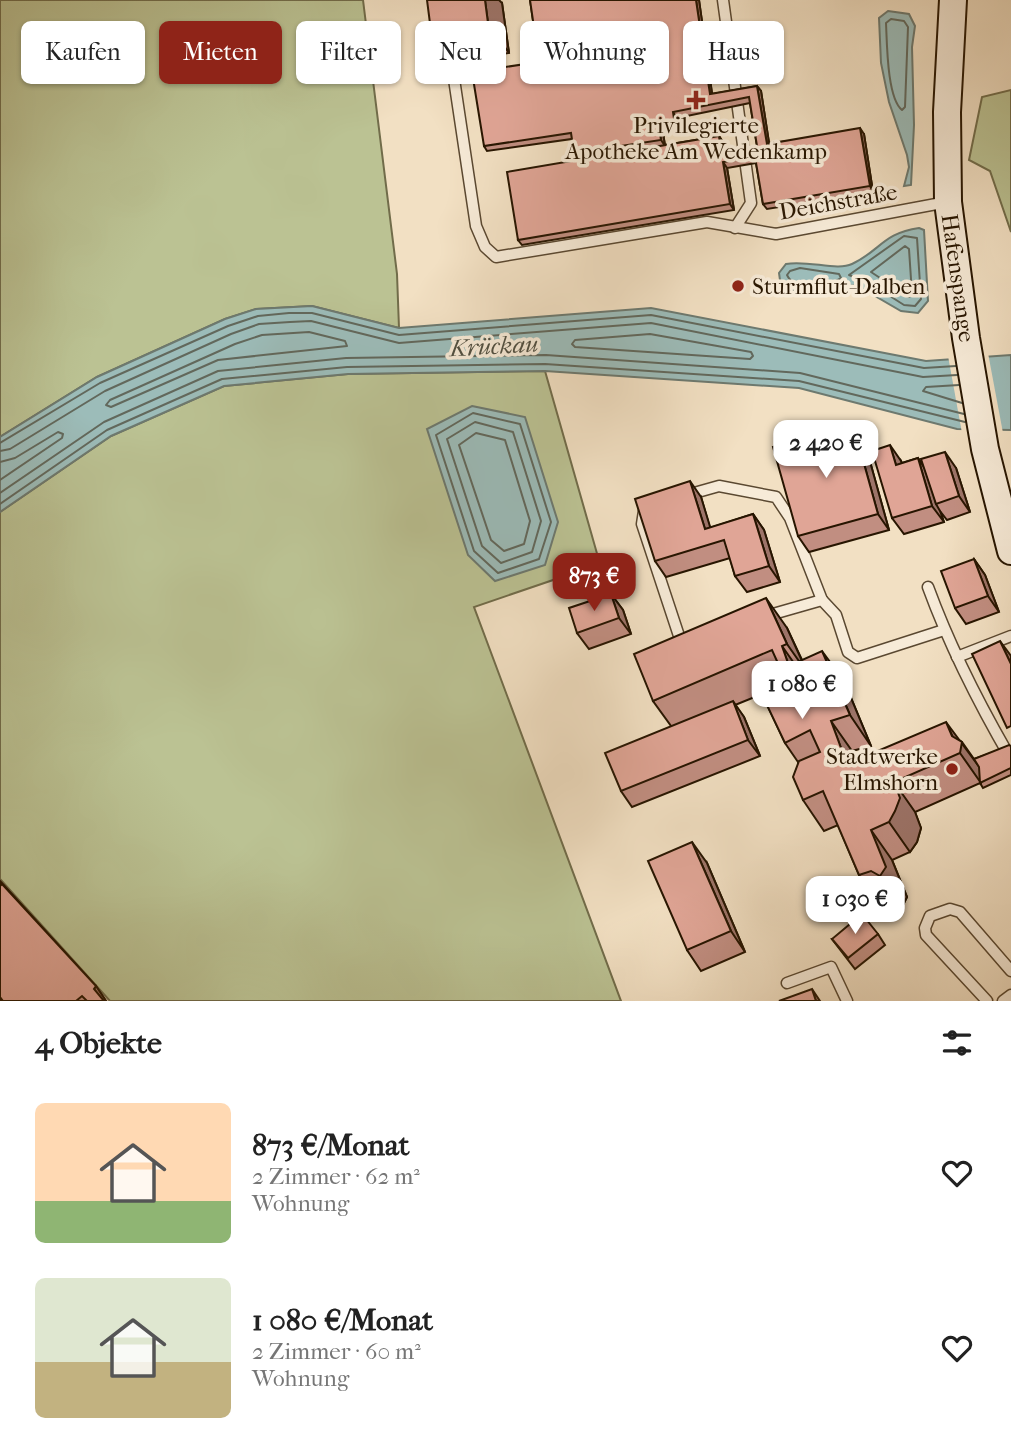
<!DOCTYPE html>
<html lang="de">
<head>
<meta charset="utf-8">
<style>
  :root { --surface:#fff; --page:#f6f6f6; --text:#222; --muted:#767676; --accent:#8f2418 }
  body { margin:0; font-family:"IM FELL French Canon",serif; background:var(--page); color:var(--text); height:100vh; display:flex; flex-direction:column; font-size:26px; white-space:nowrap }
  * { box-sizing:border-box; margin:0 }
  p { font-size:23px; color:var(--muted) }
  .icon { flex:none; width:38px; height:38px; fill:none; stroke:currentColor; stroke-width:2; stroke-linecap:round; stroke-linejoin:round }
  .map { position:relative; height:1001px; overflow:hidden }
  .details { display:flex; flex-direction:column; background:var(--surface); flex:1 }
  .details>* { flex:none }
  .banner { position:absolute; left:21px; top:21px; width:970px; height:63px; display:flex; gap:14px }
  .price { position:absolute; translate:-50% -60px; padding:0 16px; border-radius:14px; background:#fff; color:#222; font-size:23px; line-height:46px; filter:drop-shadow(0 2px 4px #0008) }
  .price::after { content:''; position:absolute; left:50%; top:42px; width:21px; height:16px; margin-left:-10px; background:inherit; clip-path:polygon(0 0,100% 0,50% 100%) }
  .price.active { background:var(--accent); color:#fff }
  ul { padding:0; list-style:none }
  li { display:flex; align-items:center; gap:21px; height:175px; padding:0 35px }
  li span { display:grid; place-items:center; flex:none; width:196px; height:140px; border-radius:10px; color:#555 }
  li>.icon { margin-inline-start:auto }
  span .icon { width:84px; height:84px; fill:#fffc; stroke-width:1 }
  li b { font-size:30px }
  h2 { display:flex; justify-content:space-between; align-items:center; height:84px; padding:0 35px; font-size:30px }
  .pill { padding:0 24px; border-radius:10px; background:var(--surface); box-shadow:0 2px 5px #0004; font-size:24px; line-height:63px }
  .pill.active { background:var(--accent); color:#fff }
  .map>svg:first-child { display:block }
  .green { fill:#bbc293; stroke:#716c4a; stroke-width:2 }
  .water { fill:#9cbcb9; stroke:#6d796f; stroke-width:2 }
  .pier { fill:#f2e0c3 }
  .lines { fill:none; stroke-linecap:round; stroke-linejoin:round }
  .shore { stroke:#62685c; stroke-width:2 }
  .lane-casing { stroke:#5a4831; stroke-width:13 }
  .secondary-casing { stroke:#271500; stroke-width:30 }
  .lane { stroke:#f7ebd8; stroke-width:10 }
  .secondary { stroke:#f7ebd8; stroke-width:26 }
  .wall { fill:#c18e81; stroke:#271500; stroke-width:2; fill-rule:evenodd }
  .shaded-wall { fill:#9d7469; stroke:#271500; stroke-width:2 }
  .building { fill:#e0a596; stroke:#271500; stroke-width:2 }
  .poi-dot { fill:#8f2418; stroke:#f7ebd8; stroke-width:2.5 }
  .labels { text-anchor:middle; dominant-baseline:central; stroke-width:7; stroke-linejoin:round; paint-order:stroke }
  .poi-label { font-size:23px; fill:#271500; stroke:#f7ebd8 }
  .street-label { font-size:23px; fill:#271500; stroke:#f7ebd8 }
  .water-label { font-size:24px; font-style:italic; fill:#504f41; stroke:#f7ebd8 }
</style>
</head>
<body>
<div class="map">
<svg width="1011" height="1001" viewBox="0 0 1011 1001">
  <rect width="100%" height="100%" fill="#f2e0c3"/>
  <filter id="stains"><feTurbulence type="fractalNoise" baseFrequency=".00286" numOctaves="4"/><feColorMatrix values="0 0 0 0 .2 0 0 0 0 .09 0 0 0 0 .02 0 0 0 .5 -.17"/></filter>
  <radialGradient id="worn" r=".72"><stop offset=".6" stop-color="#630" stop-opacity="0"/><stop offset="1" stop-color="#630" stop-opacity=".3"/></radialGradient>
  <g class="green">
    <path d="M0 0H363L397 274 399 328 312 306 256 309 225 319 97 377 0 437Z"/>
    <path d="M1011 90V232L990 171 969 160 982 97Z"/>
    <path d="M545 371 600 564 474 607 621 1001H110L0 879V512L111 436 224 386 348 374Z"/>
  </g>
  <g class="water">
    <path d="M888 11 909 14 915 26 912 47 914 125 911 185 904 186 909 167 907 155 889 102 881 63 879 18Z"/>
    <path d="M919 228 924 230 928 301 918 313 901 311 856 285C831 288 799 306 780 280L779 273 786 264C808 260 837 271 852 264 880 251 883 233 919 228Z"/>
    <path d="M312 306 399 328 651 308 926 361 1011 355V430L957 429 799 388 545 371 348 374 224 386 111 436 0 512V437L97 377 225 319 256 309Z"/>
    <path d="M472 406 525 417 558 522 545 565 495 581 468 555 427 429Z"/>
  </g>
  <path class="pier" d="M988 353 1003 433H962L948 356Z"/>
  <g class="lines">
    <g class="shore">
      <path d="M891 19 904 21 908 27 905 107 902 110C887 98 887 43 886 23Z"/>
      <path d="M904 236 917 238 921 299 915 306 904 305 871 284 849 275Z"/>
      <path d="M905 246 909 249 912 294 909 297 871 272Z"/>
      <path d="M800 268 839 274 841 278C827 287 796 294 787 275L790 271Z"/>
      <path d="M309 332 345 341 347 346 218 360 111 407 106 405 110 400 235 344 262 335Z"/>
      <path d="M650 334 751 352 753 356 750 359 575 347 572 344 575 340Z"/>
      <path d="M959 385 926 387 923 391 962 403"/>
      <path d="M473 413 520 424 551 522 539 559 498 573 474 551 436 435Z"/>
      <path d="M475 422 513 432 541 521 532 552 501 563 482 546 447 439Z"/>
      <path d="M476 433 505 440 530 521 524 544 504 551 491 540 459 445Z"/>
      <path d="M0 443 100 383 228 326 258 316 289 313H312L399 335 651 315 924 368 956 366"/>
      <path d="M0 451 10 449 105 391 231 334 259 324 290 322 311 321 399 343 651 323 923 377 957 375"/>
      <path d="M0 462 15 458 58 432 63 434 62 438 0 480"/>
      <path d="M0 493 104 422 218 371 346 358 546 355 800 373 964 414"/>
      <path d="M0 504 107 430 222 379 347 367 545 364 799 381 965 422"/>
    </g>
    <defs>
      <g id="lane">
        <path d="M723 0 751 203 735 228"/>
        <path d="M444 40 454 79 476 226 485 247 496 257 707 222 776 234 947 202"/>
        <path d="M687 495 719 486 776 497 790 518 822 600"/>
        <path d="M644 511 642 524 681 642 685 641"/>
        <path d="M928 587C950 647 979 704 1011 759"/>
        <path d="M766 616 822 600 836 615 848 652 857 658 944 630"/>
        <path d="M957 657 1011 636"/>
        <path d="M787 983 831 967 847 1001"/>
        <path d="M987 1001 926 935 925 928 930 916 950 909 960 912 1011 971"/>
        <path d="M1003 1001 1011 995"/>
      </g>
      <path id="secondary" d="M953 0 947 112 948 202 966 338 985 449 1011 551"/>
    </defs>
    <use href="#lane" class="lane-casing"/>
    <use href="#secondary" class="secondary-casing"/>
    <use href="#lane" class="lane"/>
    <use href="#secondary" class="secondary"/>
  </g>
  <g class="wall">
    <path d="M530 0H699L712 94 757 86 761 91 769 143 864 134 873 192 767 209 763 204 756 163 727 168 734 210 522 245 518 240 646 148 578 158 574 153 572 139 487 151 484 146 539 62ZM750 103 757 146 724 151 723 142 719 136 665 145 663 133 679 130 677 118Z"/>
    <path d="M502 3 509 53 453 62 431 31Z"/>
    <path d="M864 440 889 530 809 552 798 536Z"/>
    <path d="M918 458 924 467 956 468 970 512 947 520 940 511 944 522 904 534 892 518 901 461 902 463Z"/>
    <path d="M701 497 710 528 753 514 764 530 780 582 747 592 735 576 730 558 666 577 655 561Z"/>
    <path d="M974 559 985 575 999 612 966 624 955 608Z"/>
    <path d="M611 594 623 610 631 634 589 649 577 633Z"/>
    <path d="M787 628 802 660 844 681 871 746 852 751 856 760 959 740 962 742 974 759 1011 746V775L983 788 980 783 915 812 921 828 917 842 910 852 892 860 907 897 902 907 892 901 881 906 859 875 838 825 824 831 803 800 798 762 785 743 762 694 735 705 744 717 760 756 632 807 621 791 671 726 653 701Z"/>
    <path d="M707 863 745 952 701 971 687 950Z"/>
    <path d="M0 881 96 986 106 1001H0Z"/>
    <path d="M878 934 885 945 855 969 832 939Z"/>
  </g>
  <g class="shaded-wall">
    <path d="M485 0H499L502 3 509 53 488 23Z"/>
    <path d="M696 0H699L713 100 710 94Z"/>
    <path d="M757 86 761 91 770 149 767 144Z"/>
    <path d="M673 112 677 118 679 130 675 125Z"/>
    <path d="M659 127 663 133 665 146 661 140Z"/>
    <path d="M860 128 864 134 873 192 870 186Z"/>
    <path d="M719 136 723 142 725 157 721 151Z"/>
    <path d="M723 162 727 168 734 210 730 204Z"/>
    <path d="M853 424 864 440 889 530 878 514Z"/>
    <path d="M890 445 901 461 907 481 896 465Z"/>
    <path d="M945 452 956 468 970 512 959 496Z"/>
    <path d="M918 458 929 475 936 504 940 511 944 522 932 506Z"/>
    <path d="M690 481 701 497 715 543 705 529Z"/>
    <path d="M753 514 764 530 780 582 769 566Z"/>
    <path d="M974 559 985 575 999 612 988 596Z"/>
    <path d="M611 594 623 610 631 634 619 618Z"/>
    <path d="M766 598 787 628 808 674 787 644Z"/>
    <path d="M1000 641 1011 656V664Z"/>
    <path d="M782 646 803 676 789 666Z"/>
    <path d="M822 651 844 681 871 746 850 715Z"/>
    <path d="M733 701 744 717 760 756 748 740Z"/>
    <path d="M831 721 852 751 869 794 847 764Z"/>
    <path d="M946 722 983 772 981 783 960 753Z"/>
    <path d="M894 782 915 812 921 828 917 842 910 852 889 822Z"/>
    <path d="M871 830 892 860 907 897 902 907 880 876Z"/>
    <path d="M692 842 707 863 745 952 731 931Z"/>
    <path d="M96 986 106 1001H102L94 989Z"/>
    <path d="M812 989 820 1001H816Z"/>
  </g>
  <g class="building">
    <path d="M427 0H485L488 23 431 31Z"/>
    <path d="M530 0H696L710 94 757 86 767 144 860 128 870 186 763 204 755 157 723 162 730 204 518 240 507 172 719 136 721 151 757 146 749 97 673 112 675 125 659 127 661 140 574 153 571 133 484 146 472 72 539 62Z"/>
    <path d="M853 424 878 514 798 536 773 447Z"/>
    <path d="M890 445 896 465 918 458 932 506 892 518 872 451Z"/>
    <path d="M945 452 959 496 936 504 921 459Z"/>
    <path d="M690 481 705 529 753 514 769 566 735 576 724 540 655 561 635 499Z"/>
    <path d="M974 559 988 596 955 608 941 571Z"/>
    <path d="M611 594 619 618 577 633 569 608Z"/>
    <path d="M766 598 787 644 782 646 789 666 822 651 850 715 831 721 847 764 946 722 952 736 962 742 960 753 894 782 900 798 895 811 889 822 871 830 886 867 880 876 871 871 859 875 823 791 803 800 793 777 799 761 820 752 810 730 785 743 755 680 781 670 772 650 653 701 634 654Z"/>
    <path d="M1000 641 1011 664V726L1007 728 972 654Z"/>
    <path d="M733 701 748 740 621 791 605 753Z"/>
    <path d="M1009 745 1011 746V768L980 783 979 767 974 759Z"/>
    <path d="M692 842 731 931 687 950 648 861Z"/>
    <path d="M2 884 96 986 94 989 104 1001H87L82 996 76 1001H3L0 997V886Z"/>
    <path d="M862 914 878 934 848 958 832 939Z"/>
    <path d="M812 989 816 1001H779Z"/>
  </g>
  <g class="poi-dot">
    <path d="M692.5 89.5h7v7h7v7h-7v7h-7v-7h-7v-7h7z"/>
    <circle cx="738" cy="286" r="7"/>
    <circle cx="952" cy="769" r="7"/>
  </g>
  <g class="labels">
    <g class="poi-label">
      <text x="696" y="125">Privilegierte<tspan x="696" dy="26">Apotheke Am Wedenkamp</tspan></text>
      <text x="752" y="286" text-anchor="start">Sturmflut-Dalben</text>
      <text x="938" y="756" text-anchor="end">Stadtwerke<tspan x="938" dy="26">Elmshorn</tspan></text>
    </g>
    <g class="street-label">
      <text transform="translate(838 202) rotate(-10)">Deichstraße</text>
      <text transform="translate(958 278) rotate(82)">Hafenspange</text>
    </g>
    <g class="water-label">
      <text transform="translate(494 346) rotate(-3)">Krückau</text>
    </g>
  </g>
  <rect width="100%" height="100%" filter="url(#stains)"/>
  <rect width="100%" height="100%" fill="url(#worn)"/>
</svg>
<b class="price" style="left:826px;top:480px">2 420 €</b>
<b class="price active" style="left:594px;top:613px">873 €</b>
<b class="price" style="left:802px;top:721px">1 080 €</b>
<b class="price" style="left:855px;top:936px">1 030 €</b>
<div class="banner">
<a class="pill">Kaufen</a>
<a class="pill active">Mieten</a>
<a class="pill">Filter</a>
<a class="pill">Neu</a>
<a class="pill">Wohnung</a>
<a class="pill">Haus</a>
</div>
</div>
<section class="details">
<h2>4 Objekte<svg class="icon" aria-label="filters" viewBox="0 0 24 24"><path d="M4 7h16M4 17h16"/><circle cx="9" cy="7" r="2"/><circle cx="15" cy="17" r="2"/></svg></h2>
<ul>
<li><span style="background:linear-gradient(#ffd9b3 70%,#8fb573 0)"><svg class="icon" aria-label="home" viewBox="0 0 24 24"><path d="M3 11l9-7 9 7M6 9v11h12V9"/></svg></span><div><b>873 €/Monat</b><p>2 Zimmer · 62 m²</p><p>Wohnung</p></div><svg class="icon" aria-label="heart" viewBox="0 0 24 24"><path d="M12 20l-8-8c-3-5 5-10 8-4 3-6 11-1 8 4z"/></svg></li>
<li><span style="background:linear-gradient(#dfe7d0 60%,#c2b280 0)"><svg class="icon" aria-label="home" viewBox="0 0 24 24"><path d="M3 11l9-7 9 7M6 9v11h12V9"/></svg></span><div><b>1 080 €/Monat</b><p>2 Zimmer · 60 m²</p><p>Wohnung</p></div><svg class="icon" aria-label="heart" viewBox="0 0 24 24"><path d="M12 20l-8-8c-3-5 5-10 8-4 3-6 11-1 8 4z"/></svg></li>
</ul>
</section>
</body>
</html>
